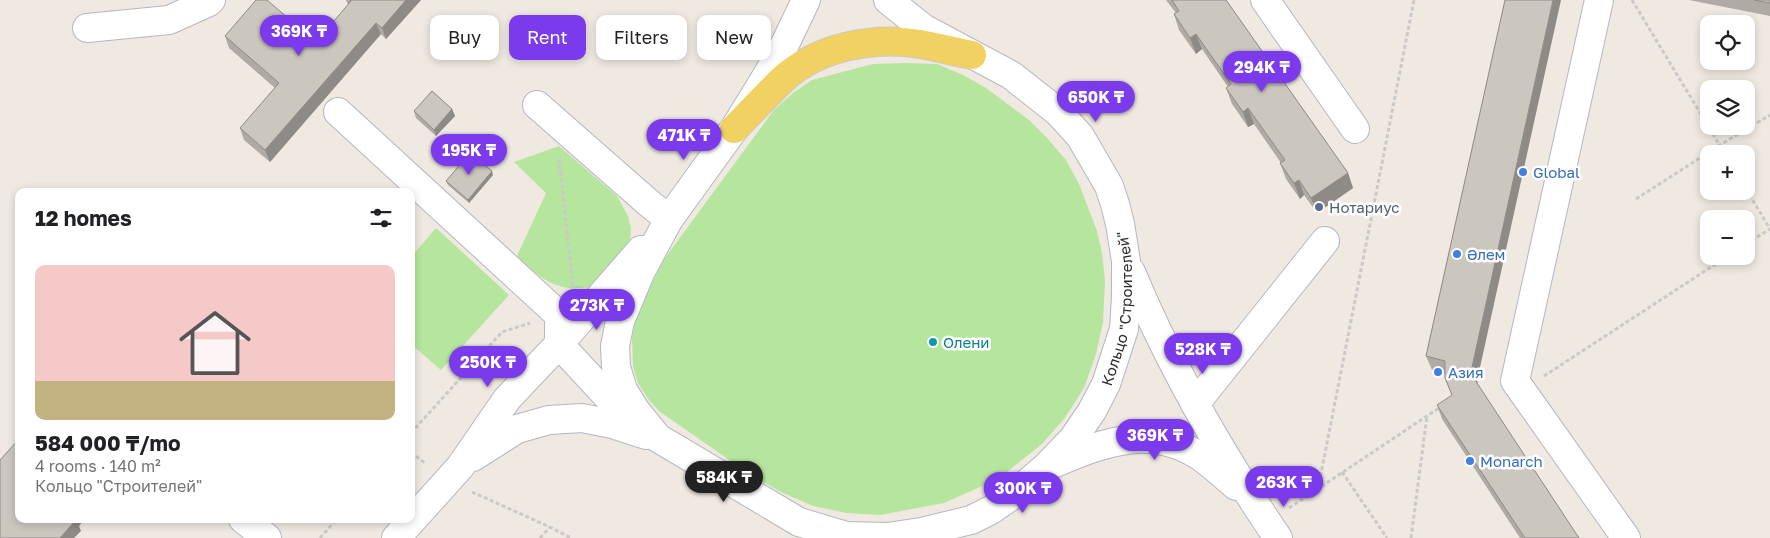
<!DOCTYPE html>
<html lang="en">
<head>
<meta charset="utf-8">
<style>
  :root { --surface:#fff; --page:#f6f6f6; --text:#202124; --muted:#757577; --line:#e0e0e0; --accent:#7c3aed }
  body { margin:0; font-family:"Golos Text",sans-serif; background:var(--page); color:var(--text); height:100vh; display:flex; flex-direction:column; font-size:19px; white-space:nowrap }
  * { box-sizing:border-box; margin:0 }
  p { font-size:16px; color:var(--muted) }
  .icon { flex:none; width:28px; height:28px; fill:none; stroke:currentColor; stroke-width:2; stroke-linecap:round; stroke-linejoin:round }
  .map { position:relative; flex:1; overflow:hidden }
  .panel { position:absolute; left:15px; top:188px; width:400px; height:335px; display:flex; flex-direction:column; background:var(--surface); border-radius:10px; box-shadow:0 2px 8px #0003 }
  .panel>* { flex:none }
  .banner { position:absolute; left:430px; top:15px; width:475px; height:45px; display:flex; gap:10px }
  .fabs { position:absolute; left:1700px; top:15px; display:grid; gap:10px }
  .fabs a { display:grid; place-items:center; width:55px; height:55px; border-radius:10px; background:var(--surface); box-shadow:0 2px 8px #0003; font-size:25px }
  .price { position:absolute; translate:-50% -42px; padding:0 11px; border-radius:18px; background:var(--accent); color:#fff; font-size:16px; line-height:32px; filter:drop-shadow(0 1px 2px #0008) }
  .price::after { content:''; position:absolute; left:50%; top:30px; width:15px; height:11px; margin-left:-8px; background:inherit; clip-path:polygon(0 0,100% 0,50% 100%) }
  .price.on { background:#222; color:#fff }
  ul { padding:0; list-style:none }
  li { display:grid; align-content:center; gap:10px; height:265px; padding:0 20px }
  li+li { border-top:1px solid var(--line) }
  li span { display:grid; place-items:center; height:155px; border-radius:10px; color:#555 }
  li>.icon { margin-inline-start:auto }
  span .icon { width:90px; height:90px; fill:#fffc; stroke-width:1 }
  li b { font-size:21px }
  h2 { display:flex; justify-content:space-between; align-items:center; height:60px; padding:0 20px; font-size:21px }
  .tag { padding:0 18px; border-radius:10px; background:var(--surface); box-shadow:0 2px 8px #0003; font-size:18px; line-height:45px }
  .tag.on { background:var(--accent); color:#fff }
  .map>svg:first-child { display:block }
  .green { fill:#b6e59e }
  .lines { fill:none; stroke-linecap:round; stroke-linejoin:round }
  .minor-casing { stroke:#b4b7c1; stroke-width:30 }
  .major-casing { stroke:#c9c9c9; stroke-width:30 }
  .path { stroke:#c9c9c9; stroke-width:3; stroke-dasharray:4 2.5; stroke-linecap:butt }
  .minor { stroke:#fff; stroke-width:28 }
  .major { stroke:#f2d163; stroke-width:28 }
  .wall { fill:#afaba4 }
  .shaded-wall { fill:#8e8b86 }
  .building { fill:#cbc7bf; stroke:#8e8b86 }
  .shop-dot { fill:#3f7fe0; stroke:#fff; stroke-width:2 }
  .service-dot { fill:#5c6f8a; stroke:#fff; stroke-width:2 }
  .culture-dot { fill:#0f9aa8; stroke:#fff; stroke-width:2 }
  .labels { text-anchor:middle; dominant-baseline:central; stroke-width:5; stroke-linejoin:round; paint-order:stroke }
  .shop-label { font-size:15px; fill:#366cbe; stroke:#fff; text-anchor:start }
  .service-label { font-size:15px; fill:#4e5e75; stroke:#fff; text-anchor:start }
  .street-label { font-size:15px; fill:#2e2e2e; stroke:#fff }
  .culture-label { font-size:15px; fill:#0d838f; stroke:#fff; text-anchor:start }
</style>
</head>
<body>
<div class="map">
<svg width="1770" height="538" viewBox="0 0 1770 538">
  <rect width="100%" height="100%" fill="#efe9e1"/>
  <g class="green">
    <path d="M906 63 937 64 963 75 986 88 1029 120 1047 138 1066 160 1079 184 1097 231 1102 253 1105 281 1103 322 1096 354 1084 388 1064 419 1042 444 998 479 944 503 880 515 847 513 813 506 781 492 748 473 659 411 649 400 638 383 633 366 632 337 638 310 665 258 774 110 793 93 812 80 873 64Z"/>
    <path d="M559 146 617 196 628 216 631 229 630 241 594 286C586 287 578 289 570 288 548 286 532 271 517 256L546 193 514 162Z"/>
    <path d="M436 228 509 295 441 370 411 344V257Z"/>
  </g>
  <g class="lines">
    <defs>
      <g id="minor">
        <path id="s1" d="M806 0 785 44 766 77 734 129 669 219 640 273 620 321 615 346 616 367 623 390 636 411 658 438 799 522 846 536 887 537 921 532 971 520 991 510 1017 492 1047 466 1073 439 1092 411 1106 384 1124 329 1126 297V261L1120 224 1115 204 1109 186 1080 136 1058 112 1011 75 923 28 888 0"/>
        <path d="M1265 0 1355 129"/>
        <path d="M1599 0 1515 381 1626 538"/>
        <path d="M87 28 169 20 209 2 211 0"/>
        <path d="M537 105 651 205 669 219"/>
        <path d="M338 112 559 315V344L608 397 633 418"/>
        <path d="M1131 272C1170 366 1221 454 1278 538"/>
        <path d="M1195 404 1325 241"/>
        <path d="M473 457 517 429 549 420 582 418 612 424 646 435"/>
        <path d="M1055 463C1105 442 1151 424 1201 457 1213 465 1225 477 1236 486"/>
        <path d="M243 519 267 538"/>
        <path d="M396 538 460 467 507 399 559 344 641 250"/>
      </g>
      <path id="major" d="M734 129C751 112 766 95 783 79 818 47 873 36 920 44 937 47 955 52 972 55"/>
    </defs>
    <use href="#minor" class="minor-casing"/>
    <use href="#major" class="major-casing"/>
    <g class="path">
      <path d="M1632 0 1725 154"/>
      <path d="M559 159 573 287"/>
      <path d="M1746 189 1770 229"/>
      <path d="M1636 199 1720 145 1770 115"/>
      <path d="M1746 244 1770 229"/>
      <path d="M1544 376 1728 256"/>
      <path d="M411 433 502 332 530 323"/>
      <path d="M411 452 426 464"/>
      <path d="M1342 472 1387 538"/>
      <path d="M1318 489 1414 0"/>
      <path d="M472 492 550 527 571 538"/>
      <path d="M1289 508 1442 406"/>
      <path d="M320 538 337 519"/>
      <path d="M540 538 550 527"/>
      <path d="M1411 538 1427 416"/>
    </g>
    <use href="#minor" class="minor"/>
    <use href="#major" class="major"/>
  </g>
  <g class="wall">
    <path d="M346 0H421L386 39 381 34 270 162 244 140 240 128 275 88 229 48 225 36 316 42 348 5Z"/>
    <path d="M1166 0H1226L1348 173 1353 188 1317 213 1304 195 1300 199 1286 179 1280 163H1281L1254 124 1248 127 1232 104 1226 88 1228 87 1202 49 1196 54 1179 30 1174 14 1176 13Z"/>
    <path d="M1505 0 1477 381 1478 385 1579 538H1520L1442 419 1437 405 1452 396 1445 378V374L1432 370 1426 356Z"/>
    <path d="M1689 0H1770V16Z"/>
    <path d="M452 109 455 116 436 136 416 118 414 111Z"/>
    <path d="M493 175 469 203 448 185 446 181Z"/>
  </g>
  <g class="shaded-wall">
    <path d="M406 0H421L386 39 382 28Z"/>
    <path d="M1553 0H1561L1477 381 1480 394 1475 380 1472 367Z"/>
    <path d="M376 23 381 34 270 162 265 150Z"/>
    <path d="M1196 34 1202 49 1196 54 1190 38Z"/>
    <path d="M1248 108 1254 124 1248 127 1243 112Z"/>
    <path d="M452 109 455 116 436 136 434 130Z"/>
    <path d="M492 171 493 175 469 203 468 200Z"/>
    <path d="M1348 173 1353 188 1317 213 1311 198Z"/>
    <path d="M1299 180 1304 195 1300 199 1294 183Z"/>
    <path d="M73 519H85L79 526 81 531 74 538H60Z"/>
  </g>
  <g class="building">
    <path d="M256 0H267L316 42 351 1 350 0H406L382 28 376 23 265 150 240 128 279 83 225 36Z"/>
    <path d="M1172 0H1226L1348 173 1311 198 1299 180 1294 183 1280 163 1285 160 1248 108 1243 112 1226 88 1231 84 1196 34 1190 38 1174 14 1179 11Z"/>
    <path d="M1505 0H1553L1472 367 1475 380 1579 538H1525L1437 405 1452 395 1445 378V361L1426 356Z"/>
    <path d="M1754 0H1770V3Z"/>
    <path d="M432 91 452 109 434 130 414 111Z"/>
    <path d="M470 153 492 171 468 200 446 181Z"/>
    <path d="M19 439V519H75L76 520 60 538H0V460Z"/>
  </g>
  <g class="shop-dot">
    <circle cx="1523" cy="172" r="5"/>
    <circle cx="1457" cy="254" r="5"/>
    <circle cx="1438" cy="372" r="5"/>
    <circle cx="1470" cy="461" r="5"/>
  </g>
  <circle class="service-dot" cx="1319" cy="207" r="5"/>
  <circle class="culture-dot" cx="933" cy="342" r="5"/>
  <g class="labels">
    <g class="shop-label">
      <text x="1533" y="172">Global</text>
      <text x="1467" y="254">Әлем</text>
      <text x="1448" y="372">Азия</text>
      <text x="1480" y="461">Monarch</text>
    </g>
    <g class="service-label">
      <text x="1329" y="207">Нотариус</text>
    </g>
    <g class="street-label">
      <text stroke="none"><textPath href="#s1" startOffset="1115">Кольцо "Строителей"</textPath></text>
    </g>
    <g class="culture-label">
      <text x="943" y="342">Олени</text>
    </g>
  </g>
</svg>
<div class="fabs">
<a><svg class="icon" aria-label="locate" viewBox="0 0 24 24"><circle cx="12" cy="12" r="6"/><path d="M12 2v4M12 18v4M2 12h4M18 12h4"/></svg></a>
<a><svg class="icon" aria-label="layers" viewBox="0 0 24 24"><path d="M12 4l9 5-9 5-9-5zM3 14l9 5 9-5"/></svg></a>
<a>+</a>
<a>−</a>
</div>
<b class="price" style="left:299px;top:57px">369K ₸</b>
<b class="price" style="left:1262px;top:93px">294K ₸</b>
<b class="price" style="left:1096px;top:123px">650K ₸</b>
<b class="price" style="left:684px;top:161px">471K ₸</b>
<b class="price" style="left:469px;top:176px">195K ₸</b>
<b class="price" style="left:597px;top:331px">273K ₸</b>
<b class="price" style="left:1203px;top:375px">528K ₸</b>
<b class="price" style="left:488px;top:388px">250K ₸</b>
<b class="price" style="left:1155px;top:461px">369K ₸</b>
<b class="price on" style="left:724px;top:503px">584K ₸</b>
<b class="price" style="left:1284px;top:508px">263K ₸</b>
<b class="price" style="left:1023px;top:514px">300K ₸</b>
<div class="banner">
<a class="tag">Buy</a>
<a class="tag on">Rent</a>
<a class="tag">Filters</a>
<a class="tag">New</a>
</div>
<section class="panel">
<h2>12 homes<svg class="icon" aria-label="filters" viewBox="0 0 24 24"><path d="M4 7h16M4 17h16"/><circle cx="9" cy="7" r="2"/><circle cx="15" cy="17" r="2"/></svg></h2>
<ul>
<li><span style="background:linear-gradient(#f6c9c9 75%,#c2b280 0)"><svg class="icon" aria-label="home" viewBox="0 0 24 24"><path d="M3 11l9-7 9 7M6 9v11h12V9"/></svg></span><div><b>584 000 ₸/mo</b><p>4 rooms · 140 m²</p><p>Кольцо &quot;Строителей&quot;</p></div></li>
</ul>
</section>
</div>
</body>
</html>
